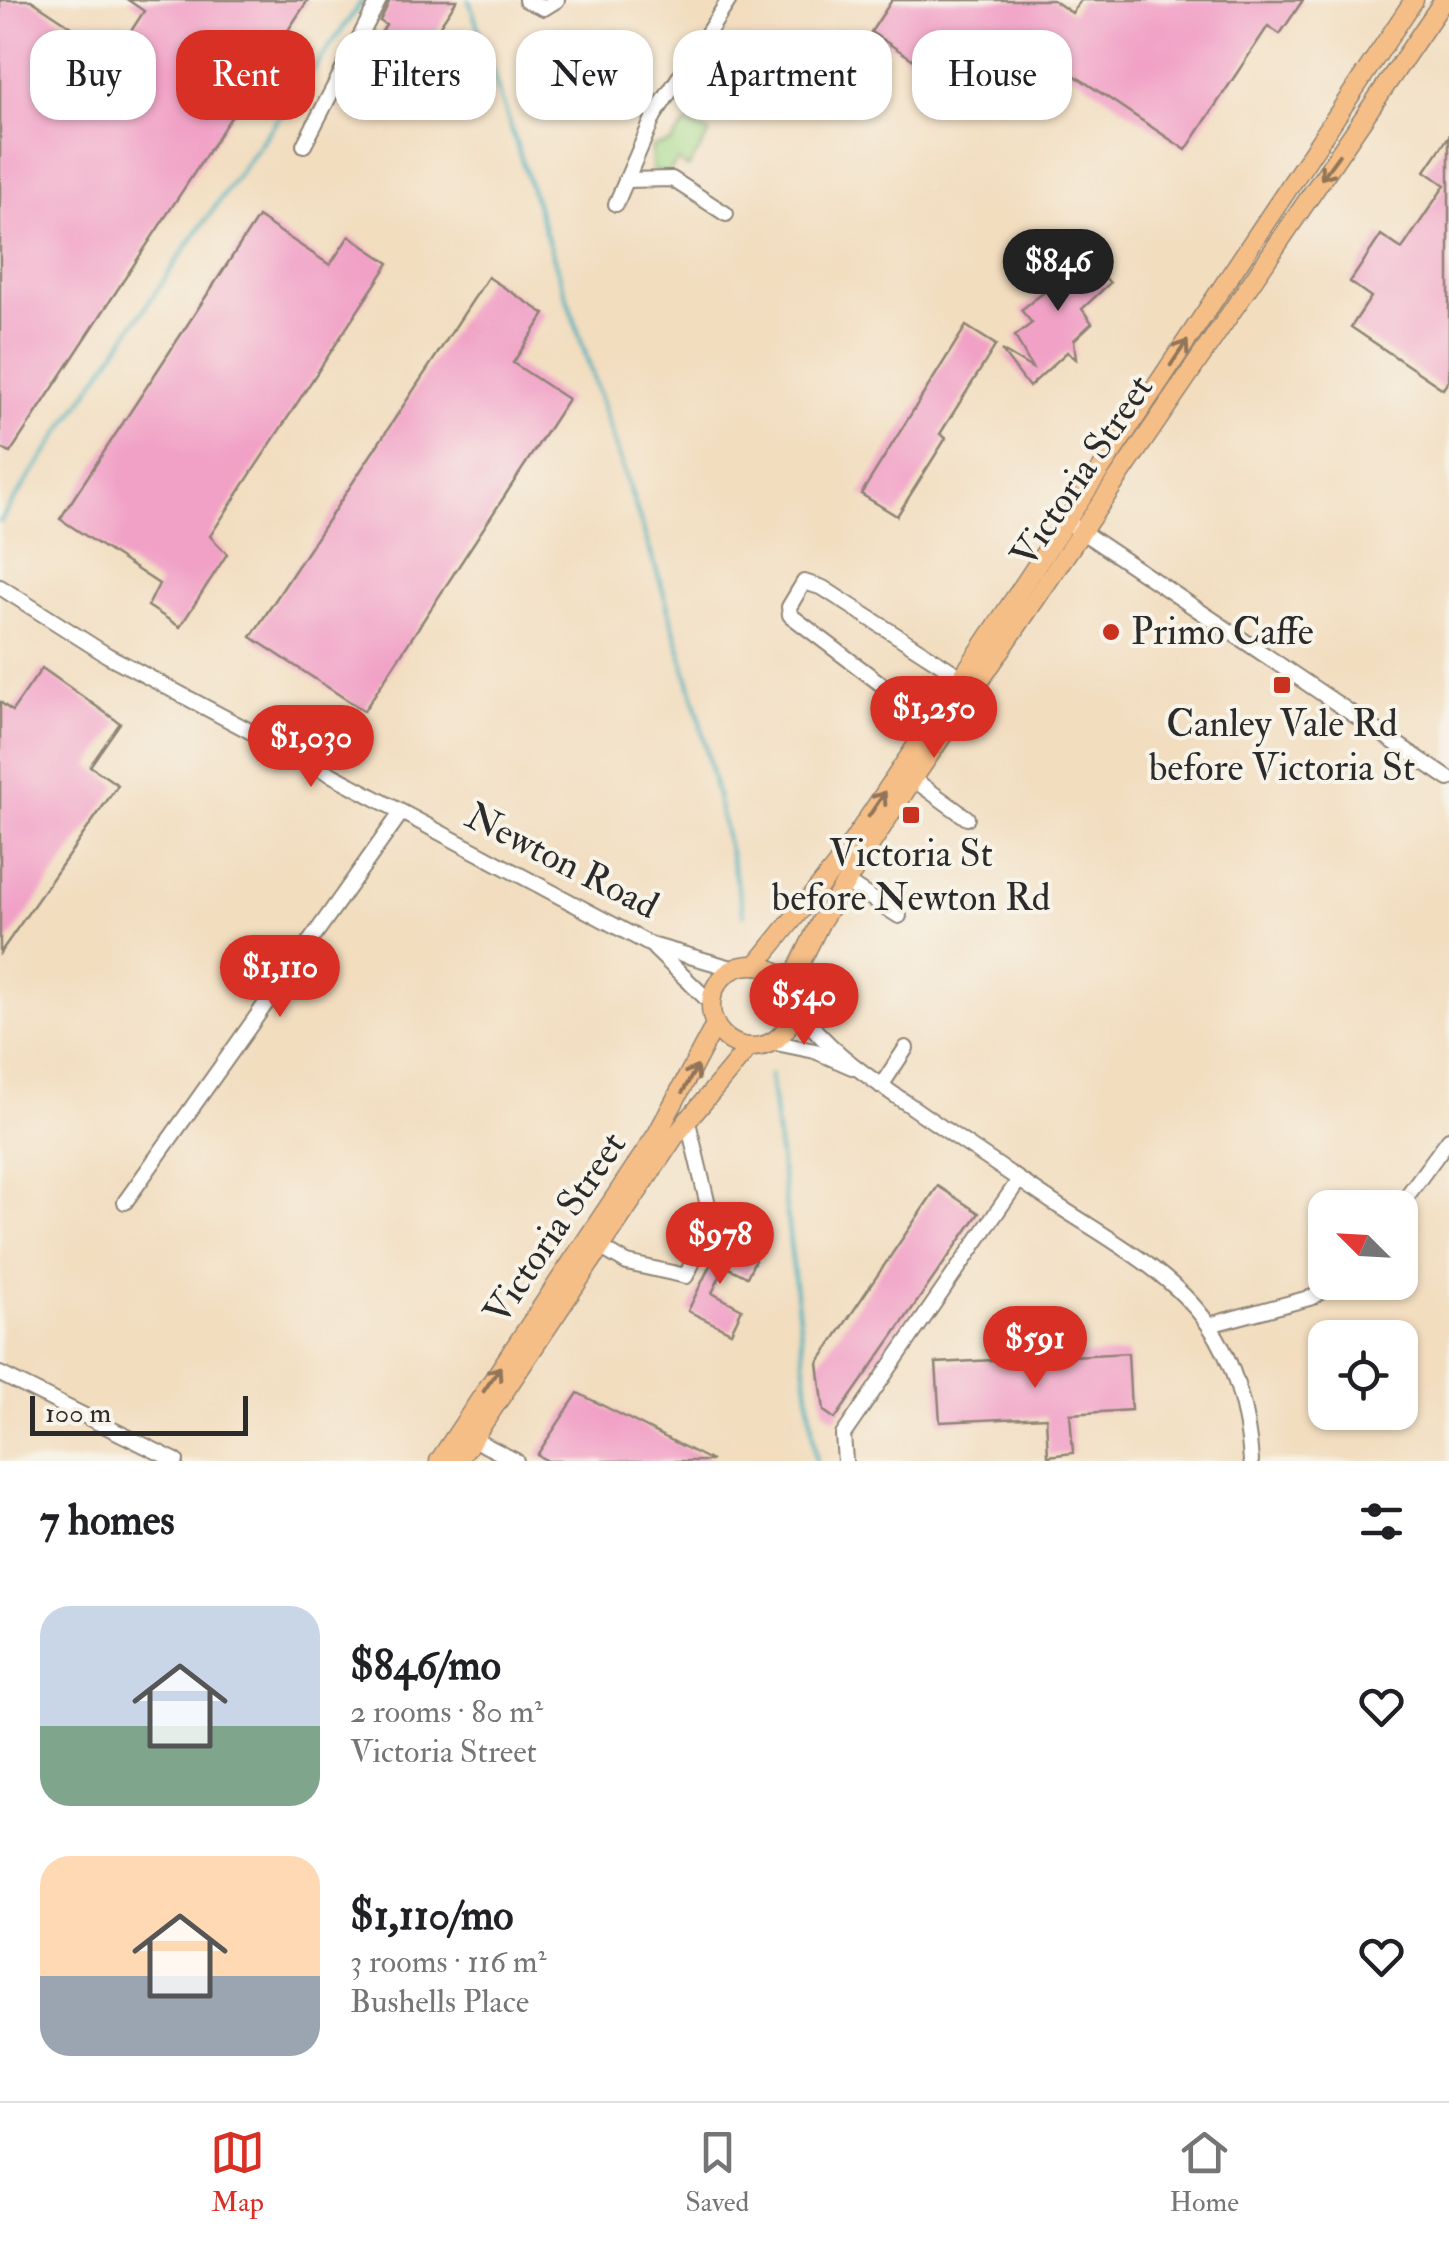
<!DOCTYPE html>
<html lang="en">
<head>
<meta charset="utf-8">
<style>
  :root { --surface:#fff; --page:#f6f6f6; --text:#202124; --muted:#757577; --line:#e0e0e0; --accent:#d93025 }
  body { margin:0; font-family:"IM FELL Double Pica",serif; background:var(--page); color:var(--text); height:100vh; display:flex; flex-direction:column; font-size:38px; white-space:nowrap }
  * { box-sizing:border-box; margin:0 }
  p { font-size:32px; color:var(--muted) }
  .icon { flex:none; width:55px; height:55px; fill:none; stroke:currentColor; stroke-width:2; stroke-linecap:round; stroke-linejoin:round }
  .map { position:relative; height:1461px; overflow:hidden }
  .side { display:flex; flex-direction:column; background:var(--surface); flex:1 }
  .side>* { flex:none }
  .hud { position:absolute; left:30px; top:30px; width:1390px; height:90px; display:flex; gap:20px }
  .needle { width:65px; rotate:294deg }
  .controls { position:absolute; left:1308px; top:1190px; display:grid; gap:20px }
  .controls a { display:grid; place-items:center; width:110px; height:110px; border-radius:20px; background:var(--surface); box-shadow:0 2px 8px #0004; font-size:50px }
  .scale { position:absolute; left:30px; bottom:25px; width:218px; box-sizing:border-box; padding-left:10px; border:5px solid #2b2b2b; border-top:0; font-size:28px; line-height:35px; white-space:nowrap; color:#2b2b2b; -webkit-text-stroke:8px #f7f3e8; paint-order:stroke }
  .price { position:absolute; translate:-50% -85px; padding:0 22px; border-radius:35px; background:var(--accent); color:#fff; font-size:32px; line-height:65px; filter:drop-shadow(0 2px 5px #0008) }
  .price::after { content:''; position:absolute; left:50%; top:60px; width:30px; height:22px; margin-left:-15px; background:inherit; clip-path:polygon(0 0,100% 0,50% 100%) }
  .price.on { background:#222; color:#fff }
  ul { padding:0; list-style:none }
  li { display:flex; align-items:center; gap:30px; height:250px; padding:0 40px }
  li span { display:grid; place-items:center; flex:none; width:280px; height:200px; border-radius:30px; color:#555 }
  li>.icon { margin-inline-start:auto }
  span .icon { width:120px; height:120px; fill:#fffc; stroke-width:1 }
  li b { font-size:42px }
  h2 { display:flex; justify-content:space-between; align-items:center; height:120px; padding:0 40px; font-size:42px }
  .tag { padding:0 35px; border-radius:30px; background:var(--surface); box-shadow:0 2px 8px #0004; font-size:35px; line-height:90px }
  .tag.on { background:var(--accent); color:#fff }
  .dock { display:flex; justify-content:space-around; align-items:center; height:140px; border-top:2px solid var(--line); background:var(--surface); font-size:28px; color:var(--muted) }
  .dock a { display:grid; justify-items:center; gap:5px }
  .dock .on { color:var(--accent) }
  .map>svg:first-child { display:block }
  .green { fill:#a4d989; stroke:#68825a; stroke-width:2.5 }
  .lines { fill:none; stroke-linecap:round; stroke-linejoin:round }
  .stream { stroke:#3eadbb; stroke-width:4 }
  .building { fill:#f1a0c6 }
  .minor-casing { stroke:#8e8475; stroke-width:18 }
  .major-casing { stroke:#8e8475; stroke-width:21 }
  .minor { stroke:#fff; stroke-width:14 }
  .major { stroke:#f6be87; stroke-width:18 }
  .oneway { stroke:#907459 }
  .poi-dot { fill:#c8321e; stroke:#f7f3e8; stroke-width:4 }
  .labels { text-anchor:middle; dominant-baseline:central; stroke-width:8; stroke-linejoin:round; paint-order:stroke }
  .street-label { font-size:38px; fill:#2b2b2b; stroke:#f7f3e8 }
  .poi-label { font-size:38px; fill:#2b2b2b; stroke:#f7f3e8 }
</style>
</head>
<body>
<div class="map">
<svg width="1449" height="1461" viewBox="0 0 1449 1461">
  <rect width="100%" height="100%" fill="#f7f3e8"/>
  <filter id="ink" filterUnits="userSpaceOnUse"><feTurbulence type="fractalNoise" baseFrequency=".01" numOctaves="2"/><feDisplacementMap in="SourceGraphic" scale="20" xChannelSelector="R" yChannelSelector="G"/><feConvolveMatrix kernelMatrix="1 2 1 2 8 2 1 2 1" color-interpolation-filters="sRGB"/></filter>
  <filter id="wash" filterUnits="userSpaceOnUse"><feTurbulence type="fractalNoise" baseFrequency=".0048" numOctaves="4" result="noise"/><feDisplacementMap in="SourceGraphic" scale="40" xChannelSelector="R" yChannelSelector="G"/><feGaussianBlur stdDeviation="2.25" result="paint"/><feColorMatrix in="noise" values="0 0 0 0 0 0 0 0 0 0 0 0 0 0 0 0 0 1.4 0 .05"/><feComposite in="paint" operator="in"/></filter>
  <g filter="url(#wash)">
    <rect width="100%" height="100%" fill="#f2ddbf"/>
    <path class="green" d="M686 123 710 133 688 168 678 161 667 174 652 170V147L671 143Z"/>
    <g class="lines">
      <g class="stream">
        <path d="M469 0 661 584 698 713 744 915"/>
        <path d="M0 521 187 246 363 0"/>
        <path d="M770 1074 816 1461"/>
      </g>
    </g>
    <g id="blocks">
      <g class="building">
        <path d="M0 0H31L81 33 56 70 91 93 144 11 128 0H308L10 453 0 447Z"/>
        <path d="M390 0H457L389 102 369 89 366 55 386 25 380 21Z"/>
        <path d="M892 0H1053L1072 13 1081 0H1303L1280 34 1268 26 1186 150 1065 69 1056 82 1003 46 970 97 871 32Z"/>
        <path d="M1449 136V380L1443 389 1351 327 1371 297 1350 282 1381 235 1402 249 1445 185 1425 171Z"/>
        <path d="M258 217 330 265 349 236 389 263 210 536 227 554 180 627 148 606 159 584 60 519Z"/>
        <path d="M1077 247 1110 283 1082 309 1092 323 1074 340 1076 359 1067 352 1029 387 1001 350 1032 368 1015 336 1032 323 1021 310 1047 290 1036 278Z"/>
        <path d="M488 277 545 314 513 363 568 399 364 711 251 637Z"/>
        <path d="M966 326 996 345 940 434 946 438 897 516 861 494Z"/>
        <path d="M42 668 120 723 90 766 118 785 0 953V702L12 711Z"/>
        <path d="M938 1186 979 1213 835 1419 824 1411 818 1363Z"/>
        <path d="M715 1240 755 1260 747 1277 725 1266 712 1293 742 1309 731 1332 688 1311 713 1259 707 1256Z"/>
        <path d="M1128 1353 1131 1410 1070 1414 1073 1453 1048 1456 1046 1417 940 1422 936 1363Z"/>
        <path d="M578 1393 712 1461H548L537 1455Z"/>
      </g>
    </g>
  </g>
  <g filter="url(#ink)">
    <use href="#blocks" fill-opacity="0" stroke="#8e8475" stroke-width="2.5"/>
    <g class="lines">
      <defs>
        <g id="minor">
          <path d="M526 0 544 8 557 0"/>
          <path d="M304 145 379 0"/>
          <path d="M626 180 672 179 726 214"/>
          <path d="M616 204 654 116 729 0"/>
          <path d="M1066 521 1449 779"/>
          <path d="M0 587 107 655 651 945 735 969"/>
          <path d="M931 722 790 615 789 607 804 582 823 588 961 677"/>
          <path d="M913 779 967 818"/>
          <path d="M846 882 899 916"/>
          <path d="M655 949 711 1003"/>
          <path d="M791 997C816 1042 866 1076 908 1104 958 1139 1009 1173 1060 1207 1111 1240 1172 1273 1208 1324 1235 1362 1248 1415 1251 1461"/>
          <path d="M771 1042 815 1051 852 1067"/>
          <path d="M881 1086 906 1048"/>
          <path d="M125 1202 401 813"/>
          <path d="M1398 1208 1449 1139"/>
          <path d="M600 1247 627 1263 686 1276 712 1222 687 1118"/>
          <path d="M1209 1325 1313 1297 1336 1282"/>
          <path d="M0 1374 176 1461"/>
          <path d="M473 1439 516 1461"/>
          <path d="M845 1461 843 1435 1019 1180"/>
        </g>
        <g id="major">
          <path d="M756 965 836 866 1414 0"/>
          <circle cx="752" cy="1006" r="41"/>
          <path d="M788 988 821 921 913 779 1444 0"/>
          <path d="M439 1461 657 1134 715 1025"/>
          <path d="M458 1461 675 1136 749 1047"/>
        </g>
      </defs>
      <use href="#minor" class="minor-casing"/>
      <use href="#major" class="major-casing"/>
      <use href="#minor" class="minor"/>
      <use href="#major" class="major"/>
    </g>
    <defs><path id="oneway-shaft" d="M-6 0H5M1.5-3L5.5 0L1.5 3" fill="none" stroke-width="1.6" stroke-linecap="round" stroke-linejoin="round" transform="scale(2.5)"/></defs>
    <g class="oneway">
      <use href="#oneway-shaft" transform="translate(1330 167) rotate(126)"/>
      <use href="#oneway-shaft" transform="translate(1179 353) rotate(-56)"/>
      <use href="#oneway-shaft" transform="translate(877 804) rotate(-56)"/>
      <use href="#oneway-shaft" transform="translate(690 1079) rotate(-61)"/>
      <use href="#oneway-shaft" transform="translate(492 1379) rotate(-56)"/>
    </g>
  </g>
  <g class="poi-dot">
    <circle cx="1111" cy="632" r="10"/>
    <rect x="1272" y="675" width="20" height="20" rx="5"/>
    <rect x="901" y="805" width="20" height="20" rx="5"/>
  </g>
  <g class="labels">
    <g class="street-label">
      <text transform="translate(1082 471) rotate(-56)">Victoria Street</text>
      <text transform="translate(562 861) rotate(27)">Newton Road</text>
      <text transform="translate(555 1228) rotate(-56)">Victoria Street</text>
    </g>
    <g class="poi-label">
      <text x="1131" y="632" text-anchor="start">Primo Caffe</text>
      <text x="1282" y="724">Canley Vale Rd<tspan x="1282" dy="44">before Victoria St</tspan></text>
      <text x="911" y="854">Victoria St<tspan x="911" dy="44">before Newton Rd</tspan></text>
    </g>
  </g>
</svg>
<div class="controls">
<a><svg class="needle" viewBox="-14 -14 28 28"><path d="M0-13l5 13h-10z" fill="#e53935"/><path d="M0 13l5-13h-10z" fill="#757577"/></svg></a>
<a><svg class="icon" aria-label="locate" viewBox="0 0 24 24"><circle cx="12" cy="12" r="6"/><path d="M12 2v4M12 18v4M2 12h4M18 12h4"/></svg></a>
</div>
<div class="scale">100 m</div>
<b class="price on" style="left:1058px;top:314px">$846</b>
<b class="price" style="left:934px;top:761px">$1,250</b>
<b class="price" style="left:311px;top:790px">$1,030</b>
<b class="price" style="left:280px;top:1020px">$1,110</b>
<b class="price" style="left:804px;top:1048px">$540</b>
<b class="price" style="left:720px;top:1287px">$978</b>
<b class="price" style="left:1035px;top:1391px">$591</b>
<div class="hud">
<a class="tag">Buy</a>
<a class="tag on">Rent</a>
<a class="tag">Filters</a>
<a class="tag">New</a>
<a class="tag">Apartment</a>
<a class="tag">House</a>
</div>
</div>
<section class="side">
<h2>7 homes<svg class="icon" aria-label="filters" viewBox="0 0 24 24"><path d="M4 7h16M4 17h16"/><circle cx="9" cy="7" r="2"/><circle cx="15" cy="17" r="2"/></svg></h2>
<ul>
<li><span style="background:linear-gradient(#c9d6e8 60%,#7fa58c 0)"><svg class="icon" aria-label="home" viewBox="0 0 24 24"><path d="M3 11l9-7 9 7M6 9v11h12V9"/></svg></span><div><b>$846/mo</b><p>2 rooms · 80 m²</p><p>Victoria Street</p></div><svg class="icon" aria-label="heart" viewBox="0 0 24 24"><path d="M12 20l-8-8c-3-5 5-10 8-4 3-6 11-1 8 4z"/></svg></li>
<li><span style="background:linear-gradient(#ffd9b3 60%,#9aa5b1 0)"><svg class="icon" aria-label="home" viewBox="0 0 24 24"><path d="M3 11l9-7 9 7M6 9v11h12V9"/></svg></span><div><b>$1,110/mo</b><p>3 rooms · 116 m²</p><p>Bushells Place</p></div><svg class="icon" aria-label="heart" viewBox="0 0 24 24"><path d="M12 20l-8-8c-3-5 5-10 8-4 3-6 11-1 8 4z"/></svg></li>
</ul>
</section>
<nav class="dock">
<a class="on"><svg class="icon" aria-label="map" viewBox="0 0 24 24"><path d="M3 6l6-2 6 2 6-2v14l-6 2-6-2-6 2zM9 4v14M15 6v14"/></svg>Map</a>
<a><svg class="icon" aria-label="saved" viewBox="0 0 24 24"><path d="M7 4h10v16l-5-4-5 4z"/></svg>Saved</a>
<a><svg class="icon" aria-label="home" viewBox="0 0 24 24"><path d="M3 11l9-7 9 7M6 9v11h12V9"/></svg>Home</a>
</nav>
</body>
</html>
